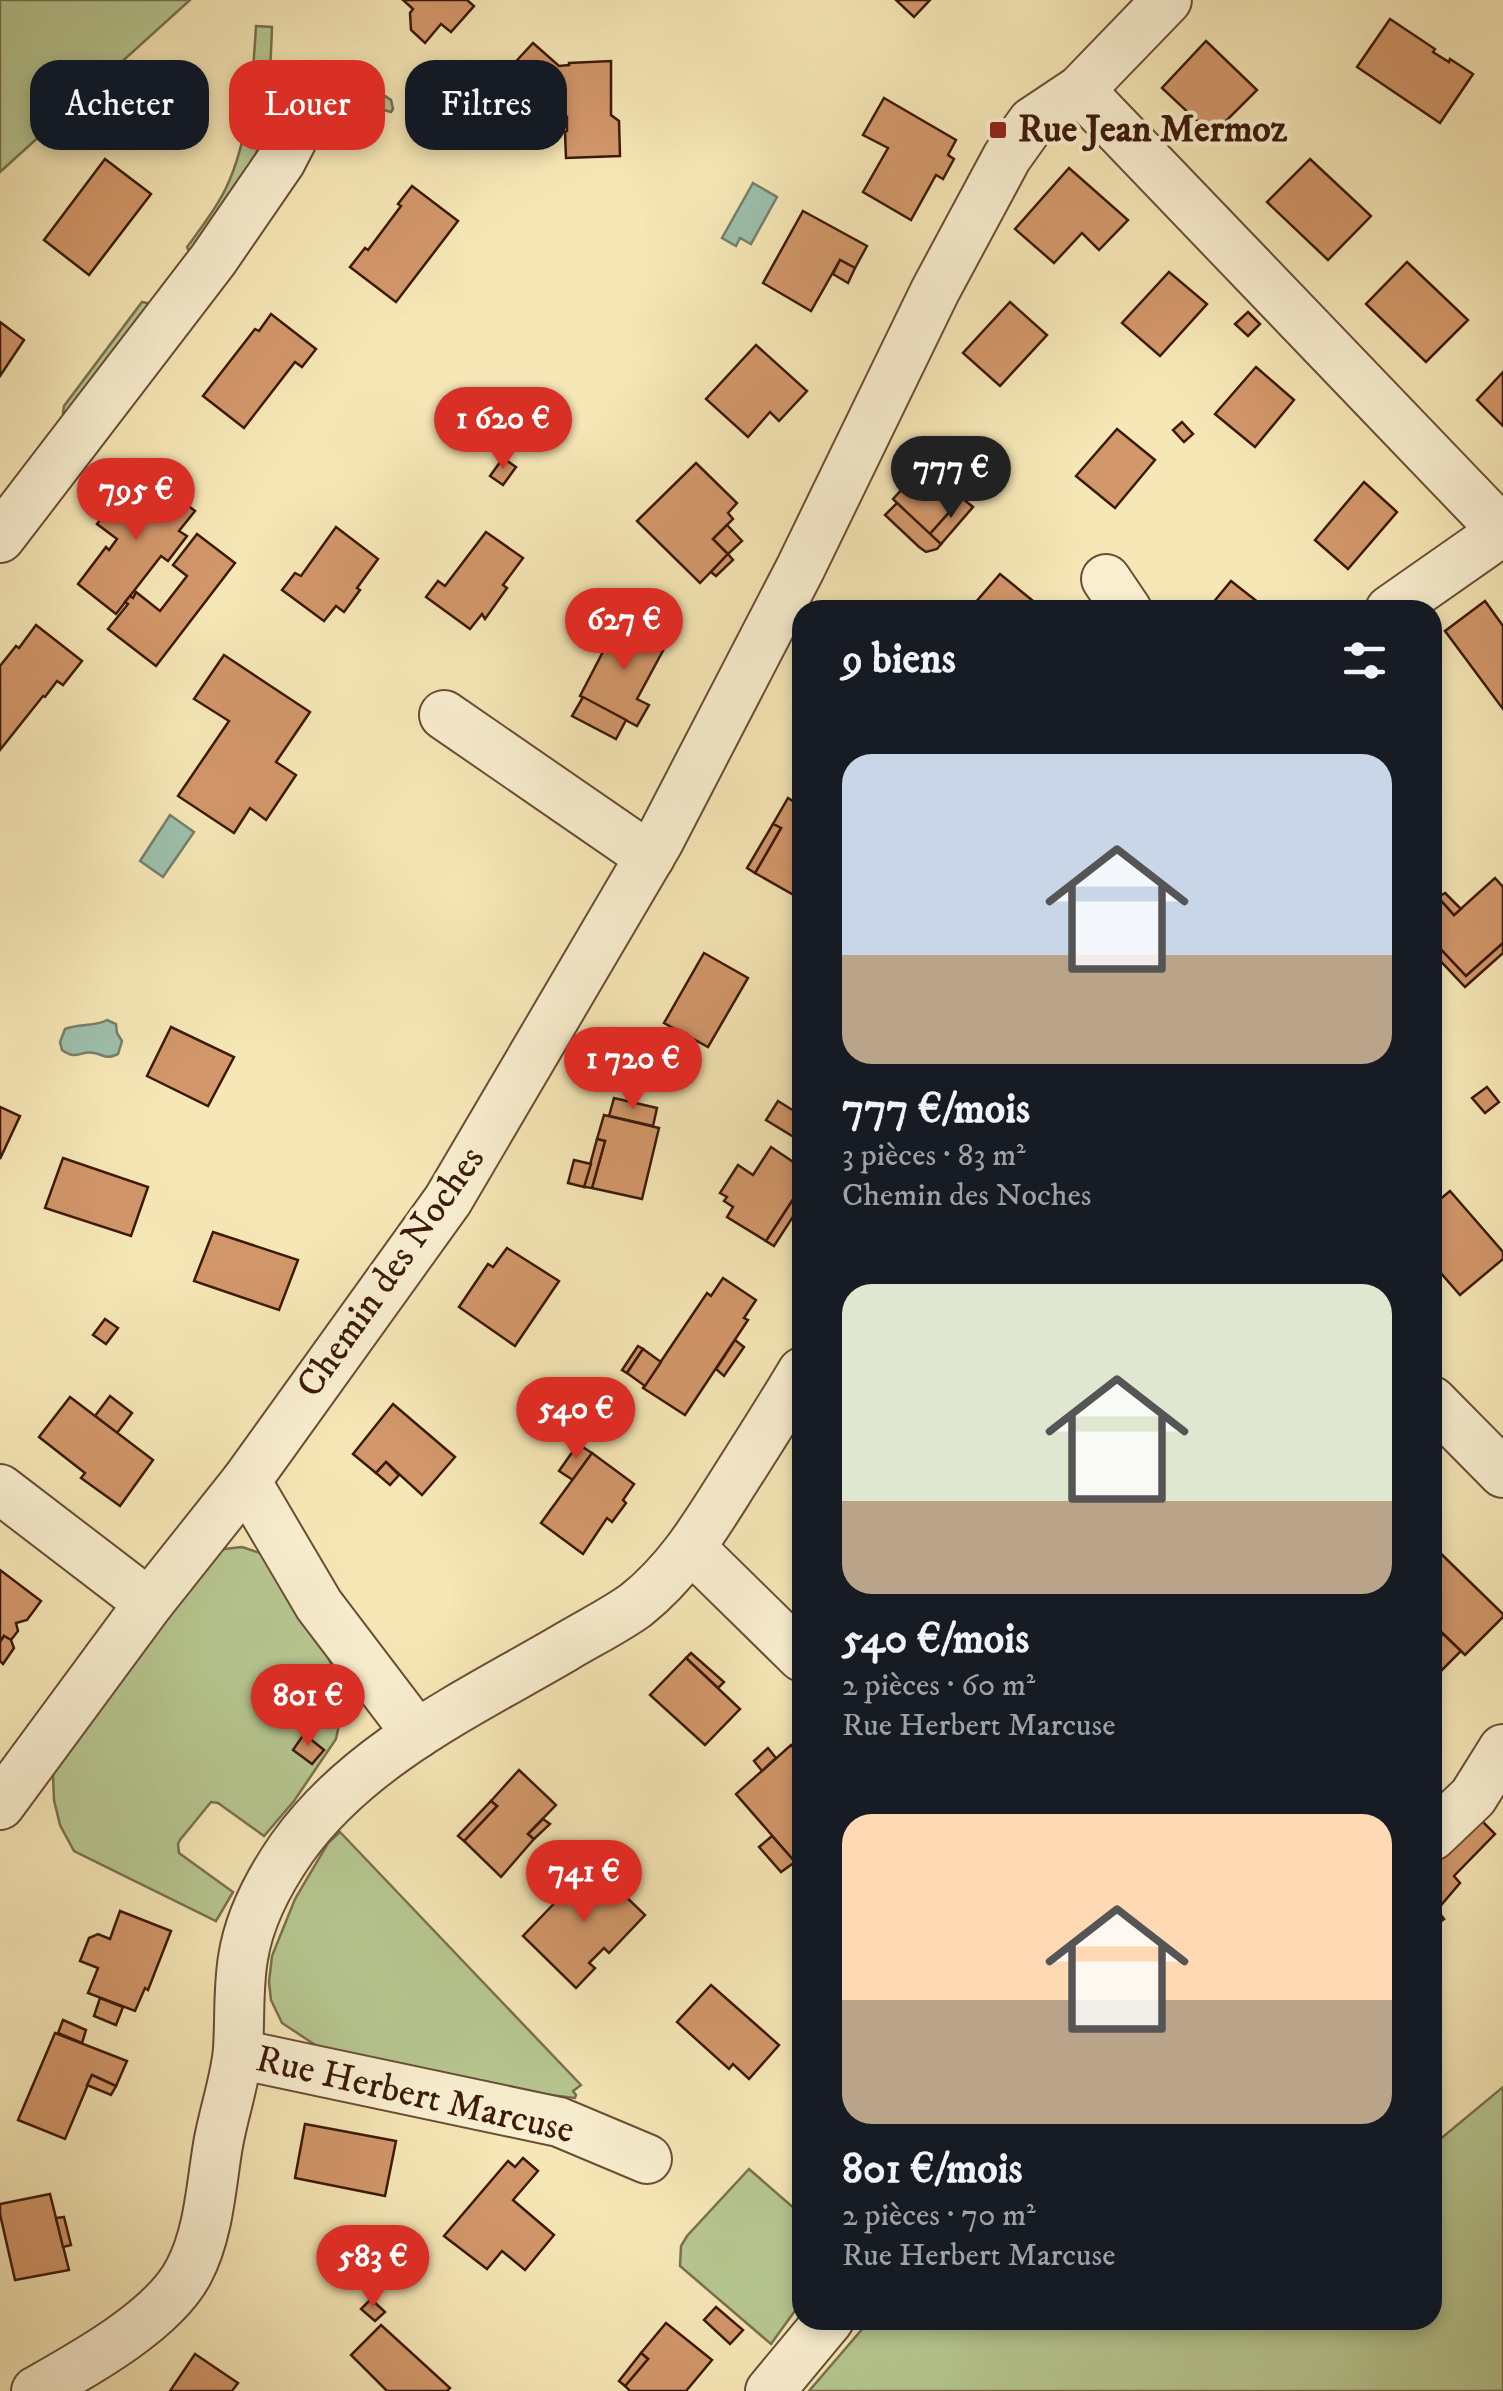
<!DOCTYPE html>
<html lang="fr">
<head>
<meta charset="utf-8">
<style>
  :root { --surface:#171b24; --page:#242831; --text:#f1f3f6; --muted:#9ea1a6; --accent:#d93025 }
  body { margin:0; font-family:"IM FELL DW Pica",serif; background:var(--page); color:var(--text); height:100vh; display:flex; flex-direction:column; font-size:38px; white-space:nowrap }
  * { box-sizing:border-box; margin:0 }
  p { font-size:32px; color:var(--muted) }
  .icon { flex:none; width:55px; height:55px; fill:none; stroke:currentColor; stroke-width:2; stroke-linecap:round; stroke-linejoin:round }
  .map { position:relative; flex:1; overflow:hidden }
  .panel { position:absolute; left:792px; top:600px; width:650px; height:1730px; display:flex; flex-direction:column; background:var(--surface); border-radius:30px; box-shadow:0 5px 15px #0003 }
  .panel>* { flex:none }
  .top-card { position:absolute; left:30px; top:60px; width:612px; height:90px; display:flex; gap:20px }
  .price { position:absolute; translate:-50% -85px; padding:0 22px; border-radius:35px; background:var(--accent); color:#fff; font-size:32px; line-height:65px; filter:drop-shadow(0 2px 5px #0008) }
  .price::after { content:''; position:absolute; left:50%; top:60px; width:30px; height:22px; margin-left:-15px; background:inherit; clip-path:polygon(0 0,100% 0,50% 100%) }
  .price.selected { background:#222; color:#fff }
  ul { padding:0; list-style:none }
  li { display:grid; align-content:center; gap:20px; height:530px; padding:0 50px }
  li span { display:grid; place-items:center; height:310px; border-radius:30px; color:#555 }
  li>.icon { margin-inline-start:auto }
  span .icon { width:180px; height:180px; fill:#fffc; stroke-width:1 }
  li b { font-size:42px }
  h2 { display:flex; justify-content:space-between; align-items:center; height:120px; padding:0 50px; font-size:42px }
  .pill { padding:0 35px; border-radius:30px; background:var(--surface); box-shadow:0 5px 15px #0003; font-size:35px; line-height:90px }
  .pill.selected { background:var(--accent); color:#fff }
  .map>svg:first-child { display:block }
  .green { fill:#b7c791; stroke:#7a704e; stroke-width:2.5 }
  .water { fill:#9dc0ac; stroke:#767e6b; stroke-width:2.5 }
  .building { fill:#d2976a; stroke:#3c1a0a; stroke-width:2.5 }
  .lines { fill:none; stroke-linecap:round; stroke-linejoin:round }
  .minor-casing { stroke:#6a4d35; stroke-width:52 }
  .minor { stroke:#f9efd0; stroke-width:48 }
  .poi-dot { fill:#8f2418; stroke:#f9efd0; stroke-width:4 }
  .labels { text-anchor:middle; dominant-baseline:central; stroke-width:8; stroke-linejoin:round; paint-order:stroke }
  .poi-label { font-size:38px; font-weight:bold; fill:#3c1a0a; stroke:#f9efd0; text-anchor:start }
  .street-label { font-size:38px; fill:#3c1a0a; stroke:#f9efd0 }
</style>
</head>
<body>
<div class="map">
<svg width="1503" height="2391" viewBox="0 0 1503 2391">
  <rect width="100%" height="100%" fill="#f6e7b6"/>
  <filter id="stains"><feTurbulence type="fractalNoise" baseFrequency=".002" numOctaves="4"/><feColorMatrix values="0 0 0 0 .2 0 0 0 0 .09 0 0 0 0 .02 0 0 0 .5 -.17"/></filter>
  <radialGradient id="worn" r=".72"><stop offset=".6" stop-color="#630" stop-opacity="0"/><stop offset="1" stop-color="#630" stop-opacity=".3"/></radialGradient>
  <g class="green">
    <path d="M0 0H190L0 172Z"/>
    <path d="M256 26 272 27C270 79 269 132 246 179 236 201 206 233 190 254L187 247C201 228 216 209 226 188 249 140 253 78 256 26Z"/>
    <path d="M344 68 391 100 393 109 391 112 384 110 340 80 337 72Z"/>
    <path d="M142 302 152 304 68 417 63 413 64 406Z"/>
    <path d="M242 1547 260 1553 268 1562 327 1655 342 1688 343 1706 336 1739 294 1801 264 1836 218 1803 211 1802 180 1840 178 1844 179 1853 233 1892 216 1921 74 1851 60 1825 54 1800 53 1775 57 1759 211 1559 224 1549Z"/>
    <path d="M340 1832 581 2085 573 2091 576 2095 575 2098 524 2092 317 2046 282 2023 271 2000 269 1982 272 1956 295 1899 328 1843Z"/>
    <path d="M1503 2087V2391H809L870 2320H1432L1433 2145Z"/>
    <path d="M749 2169 802 2215V2301L771 2344 680 2266 681 2246 687 2236Z"/>
  </g>
  <g class="water">
    <path d="M753 183 777 197 751 244 740 238 736 246 722 238Z"/>
    <path d="M170 815 194 832 163 877 140 861Z"/>
    <path d="M107 1020 116 1024 117 1033 122 1041 118 1054C104 1060 106 1055 94 1053 80 1050 77 1061 62 1050L60 1042 65 1029C79 1023 95 1027 107 1020Z"/>
  </g>
  <g class="building">
    <path d="M403 0H467L474 6 451 32 441 24 425 43 411 30 410 13 413 9Z"/>
    <path d="M896 0H930L914 17Z"/>
    <path d="M1390 19 1435 49 1433 52 1449 62 1450 59 1473 74 1440 123 1357 67Z"/>
    <path d="M1206 41 1257 90 1212 135 1162 88Z"/>
    <path d="M533 43 559 66 569 65V63L611 61V115L619 121 620 156 566 158 565 132 567 131V117L558 118 557 104 547 105 508 70Z"/>
    <path d="M884 98 956 140 948 155 954 159 943 179 936 175 911 220 863 192 888 148 863 135Z"/>
    <path d="M105 159 151 194 89 275 44 240Z"/>
    <path d="M1310 159 1371 216 1328 260 1267 202Z"/>
    <path d="M1069 168 1128 220 1099 250 1082 233 1054 263 1015 229Z"/>
    <path d="M412 186 458 221 396 302 350 267 365 248 368 250 401 206 398 204Z"/>
    <path d="M803 211 867 246 855 268 840 260 811 311 763 283Z"/>
    <path d="M840 260 855 268 848 283 833 274Z"/>
    <path d="M1407 262 1468 320 1426 362 1366 304Z"/>
    <path d="M1169 272 1207 304 1160 356 1122 323Z"/>
    <path d="M1010 302 1047 335 1000 386 963 353Z"/>
    <path d="M1248 312 1260 324 1248 336 1235 324Z"/>
    <path d="M271 314 316 349 302 367 295 362 244 428 203 396 255 329 259 331Z"/>
    <path d="M0 322 24 340 0 376Z"/>
    <path d="M756 345 807 391 779 421 770 412 748 437 706 399Z"/>
    <path d="M1256 367 1294 400 1255 447 1215 414Z"/>
    <path d="M1503 372V426L1477 400Z"/>
    <path d="M1182 422 1193 434 1184 442 1173 430Z"/>
    <path d="M1117 429 1155 460 1115 508 1076 476Z"/>
    <path d="M940 448 977 481 929 535 893 499Z"/>
    <path d="M503 458 516 467 503 485 490 476Z"/>
    <path d="M696 463 737 503 728 513 733 519 713 539 728 554 700 583 637 521Z"/>
    <path d="M157 481 195 511 179 531 187 536 168 561 161 556 116 614 78 584 106 547 109 550 117 539 97 524 127 486 144 498Z"/>
    <path d="M1364 482 1397 512 1348 569 1315 540Z"/>
    <path d="M962 498 973 507 941 544 929 535Z"/>
    <path d="M897 503 941 544 937 549 926 552 919 547 885 515Z"/>
    <path d="M727 525 742 541 728 554 713 539Z"/>
    <path d="M336 527 378 559 357 588 360 590 344 612 336 606 324 621 282 590 295 573 301 576Z"/>
    <path d="M486 532 523 558 503 585 507 588 485 619 482 614 470 629 426 597 438 581 445 586Z"/>
    <path d="M197 534 235 563 156 666 108 629 128 604 125 602 130 596 133 598 136 592 160 611 187 576 173 565Z"/>
    <path d="M728 554 733 560 716 576 711 572Z"/>
    <path d="M1000 574 1038 605 1034 610H969Z"/>
    <path d="M1231 581 1268 610H1207Z"/>
    <path d="M1485 601 1503 626V709L1445 631Z"/>
    <path d="M620 619 666 645 637 699 649 705 637 726 580 696Z"/>
    <path d="M36 625 82 661 63 685 57 681 45 697 43 696 0 750V666L16 646 19 648Z"/>
    <path d="M224 655 310 712 276 762 296 775 266 820 250 808 234 833 178 796 229 721 194 699Z"/>
    <path d="M583 697 626 720 616 739 572 716Z"/>
    <path d="M788 798 802 807V892L799 898 755 873 781 828 773 824Z"/>
    <path d="M773 824 781 828 755 873 747 868Z"/>
    <path d="M1495 878 1503 887V943L1466 976 1432 940V902L1438 897 1454 915Z"/>
    <path d="M1445 893 1461 909 1454 915 1438 897Z"/>
    <path d="M1432 940 1466 976 1503 943V953L1465 987 1432 952Z"/>
    <path d="M704 953 748 978 708 1047 664 1023Z"/>
    <path d="M171 1027 234 1057 208 1106 147 1076Z"/>
    <path d="M1487 1087 1499 1102 1485 1113 1472 1098Z"/>
    <path d="M614 1098 657 1108 653 1126 609 1116Z"/>
    <path d="M778 1101 802 1116V1142L766 1120Z"/>
    <path d="M0 1107 20 1116 0 1159Z"/>
    <path d="M604 1115 659 1128 642 1199 592 1188 605 1141 597 1139Z"/>
    <path d="M597 1139 605 1141 592 1188 584 1187Z"/>
    <path d="M771 1147 802 1168V1203L800 1206 792 1201 766 1241 727 1217 733 1207 724 1201 727 1197 720 1193 738 1165 753 1175Z"/>
    <path d="M63 1158 148 1187 131 1236 45 1208Z"/>
    <path d="M574 1160 591 1164 584 1187 568 1183Z"/>
    <path d="M1450 1191 1503 1252V1259L1460 1295 1432 1263V1259L1438 1255 1432 1247V1206Z"/>
    <path d="M792 1201 800 1206 774 1246 766 1241Z"/>
    <path d="M213 1232 298 1260 279 1310 194 1281Z"/>
    <path d="M507 1248 559 1281 515 1346 459 1307 488 1264 493 1267Z"/>
    <path d="M723 1278 756 1300 744 1318 748 1320 685 1415 643 1388 707 1293 711 1296Z"/>
    <path d="M105 1319 118 1328 106 1344 93 1335Z"/>
    <path d="M735 1340 744 1347 724 1376 716 1369Z"/>
    <path d="M638 1346 643 1349 627 1373 622 1370Z"/>
    <path d="M643 1349 661 1362 645 1386 627 1373Z"/>
    <path d="M110 1396 132 1413 117 1433 95 1416Z"/>
    <path d="M70 1397 153 1460 120 1506 81 1478 85 1473 39 1437Z"/>
    <path d="M393 1404 455 1457 422 1495 386 1462 376 1473 353 1454Z"/>
    <path d="M578 1444 592 1453 573 1480 559 1471Z"/>
    <path d="M592 1453 634 1484 623 1500 626 1503 612 1522 607 1518 583 1554 541 1523Z"/>
    <path d="M386 1462 399 1475 390 1485 376 1473Z"/>
    <path d="M1432 1545 1503 1614V1617L1465 1655 1432 1623Z"/>
    <path d="M0 1570 41 1601 27 1620 16 1623 18 1631 11 1640 4 1636 0 1642Z"/>
    <path d="M1443 1634 1461 1651 1439 1673 1432 1666V1644Z"/>
    <path d="M4 1636 11 1640 14 1648 3 1664 0 1661V1642Z"/>
    <path d="M691 1653 724 1682 718 1688 686 1658Z"/>
    <path d="M686 1658 740 1709 705 1745 650 1695Z"/>
    <path d="M304 1734 324 1750 312 1764 293 1750Z"/>
    <path d="M791 1745 802 1758V1856L795 1862 736 1794Z"/>
    <path d="M768 1748 776 1758 762 1771 754 1761Z"/>
    <path d="M519 1770 556 1805 528 1834 534 1839 501 1877 464 1841 497 1806 491 1801Z"/>
    <path d="M491 1801 497 1806 464 1841 458 1836Z"/>
    <path d="M1476 1815 1495 1834 1454 1876 1460 1883 1437 1910 1444 1919 1436 1925 1432 1921V1860Z"/>
    <path d="M543 1819 550 1824 534 1839 528 1834Z"/>
    <path d="M772 1836 795 1862 781 1872 759 1847Z"/>
    <path d="M592 1864 645 1915 609 1953 604 1948 589 1963 595 1968 576 1988 523 1936Z"/>
    <path d="M120 1911 171 1931 148 1990 145 1988 135 2011 88 1993 98 1968 80 1961 89 1938 98 1934 110 1939Z"/>
    <path d="M711 1985 779 2045 749 2079 733 2064 729 2069 677 2022Z"/>
    <path d="M100 1998 123 2007 116 2025 94 2016Z"/>
    <path d="M63 2020 86 2030 82 2043 58 2033Z"/>
    <path d="M55 2033 127 2061 116 2086 92 2075 65 2139 18 2120Z"/>
    <path d="M92 2075 116 2086 111 2095 87 2085Z"/>
    <path d="M305 2124 396 2141 385 2196 295 2178Z"/>
    <path d="M523 2158 538 2171 513 2200 554 2235 525 2270 502 2251 487 2269 444 2236 508 2161 515 2167Z"/>
    <path d="M50 2194 69 2270 15 2280 0 2214V2204Z"/>
    <path d="M64 2217 71 2245 63 2247 56 2218Z"/>
    <path d="M371 2299 385 2312 375 2321 361 2309Z"/>
    <path d="M716 2307 743 2330 730 2344 704 2320Z"/>
    <path d="M666 2323 712 2360 686 2391H630L625 2386 648 2359 641 2353Z"/>
    <path d="M381 2325 450 2388 447 2391H387L351 2355Z"/>
    <path d="M641 2353 648 2359 625 2386 619 2381Z"/>
    <path d="M195 2354 238 2383 232 2391H170Z"/>
  </g>
  <g class="lines">
    <defs>
      <g id="minor">
        <path d="M1080 90 1503 531 1390 610"/>
        <path d="M0 538 213 260 281 161 309 107"/>
        <path d="M1106 579 1127 610"/>
        <path d="M444 715 650 857"/>
        <path d="M1432 1401 1503 1473"/>
        <path d="M246 1481 319 1605 417 1734"/>
        <path d="M0 1489 149 1603"/>
        <path d="M692 1549 802 1657"/>
        <path d="M0 1805 149 1603 246 1481 448 1200 659 841 800 569 935 291 1007 157 1032 122 1080 90 1167 0"/>
        <path d="M1432 1836 1473 1797 1503 1749"/>
        <path d="M238 2054 559 2122 647 2159"/>
        <path d="M36 2391C84 2364 164 2320 189 2271 209 2233 211 2186 218 2145 223 2115 236 2078 238 2049 240 2019 238 1988 243 1958 249 1919 269 1881 292 1848 358 1755 468 1704 564 1648 587 1634 614 1621 636 1605 679 1571 705 1527 734 1481 757 1445 780 1409 802 1372"/>
        <path d="M770 2391 829 2320"/>
      </g>
    </defs>
    <use href="#minor" class="minor-casing"/>
    <use href="#minor" class="minor"/>
  </g>
  <rect class="poi-dot" x="988" y="120" width="20" height="20" rx="5"/>
  <g class="labels">
    <g class="poi-label">
      <text x="1018" y="130">Rue Jean Mermoz</text>
    </g>
    <g class="street-label">
      <text transform="translate(391 1272) rotate(-55)">Chemin des Noches</text>
      <text transform="translate(415 2095) rotate(13)">Rue Herbert Marcuse</text>
    </g>
  </g>
  <rect width="100%" height="100%" filter="url(#stains)"/>
  <rect width="100%" height="100%" fill="url(#worn)"/>
</svg>
<b class="price" style="left:503px;top:472px">1 620 €</b>
<b class="price selected" style="left:951px;top:521px">777 €</b>
<b class="price" style="left:136px;top:543px">795 €</b>
<b class="price" style="left:624px;top:673px">627 €</b>
<b class="price" style="left:633px;top:1112px">1 720 €</b>
<b class="price" style="left:576px;top:1462px">540 €</b>
<b class="price" style="left:308px;top:1749px">801 €</b>
<b class="price" style="left:584px;top:1925px">741 €</b>
<b class="price" style="left:373px;top:2310px">583 €</b>
<div class="top-card">
<a class="pill">Acheter</a>
<a class="pill selected">Louer</a>
<a class="pill">Filtres</a>
</div>
<section class="panel">
<h2>9 biens<svg class="icon" aria-label="filters" viewBox="0 0 24 24"><path d="M4 7h16M4 17h16"/><circle cx="9" cy="7" r="2"/><circle cx="15" cy="17" r="2"/></svg></h2>
<ul>
<li><span style="background:linear-gradient(#c9d6e8 65%,#b9a48a 0)"><svg class="icon" aria-label="home" viewBox="0 0 24 24"><path d="M3 11l9-7 9 7M6 9v11h12V9"/></svg></span><div><b>777 €/mois</b><p>3 pièces · 83 m²</p><p>Chemin des Noches</p></div></li>
<li><span style="background:linear-gradient(#dfe7d0 70%,#b9a48a 0)"><svg class="icon" aria-label="home" viewBox="0 0 24 24"><path d="M3 11l9-7 9 7M6 9v11h12V9"/></svg></span><div><b>540 €/mois</b><p>2 pièces · 60 m²</p><p>Rue Herbert Marcuse</p></div></li>
<li><span style="background:linear-gradient(#ffd9b3 60%,#b9a48a 0)"><svg class="icon" aria-label="home" viewBox="0 0 24 24"><path d="M3 11l9-7 9 7M6 9v11h12V9"/></svg></span><div><b>801 €/mois</b><p>2 pièces · 70 m²</p><p>Rue Herbert Marcuse</p></div></li>
</ul>
</section>
</div>
</body>
</html>
